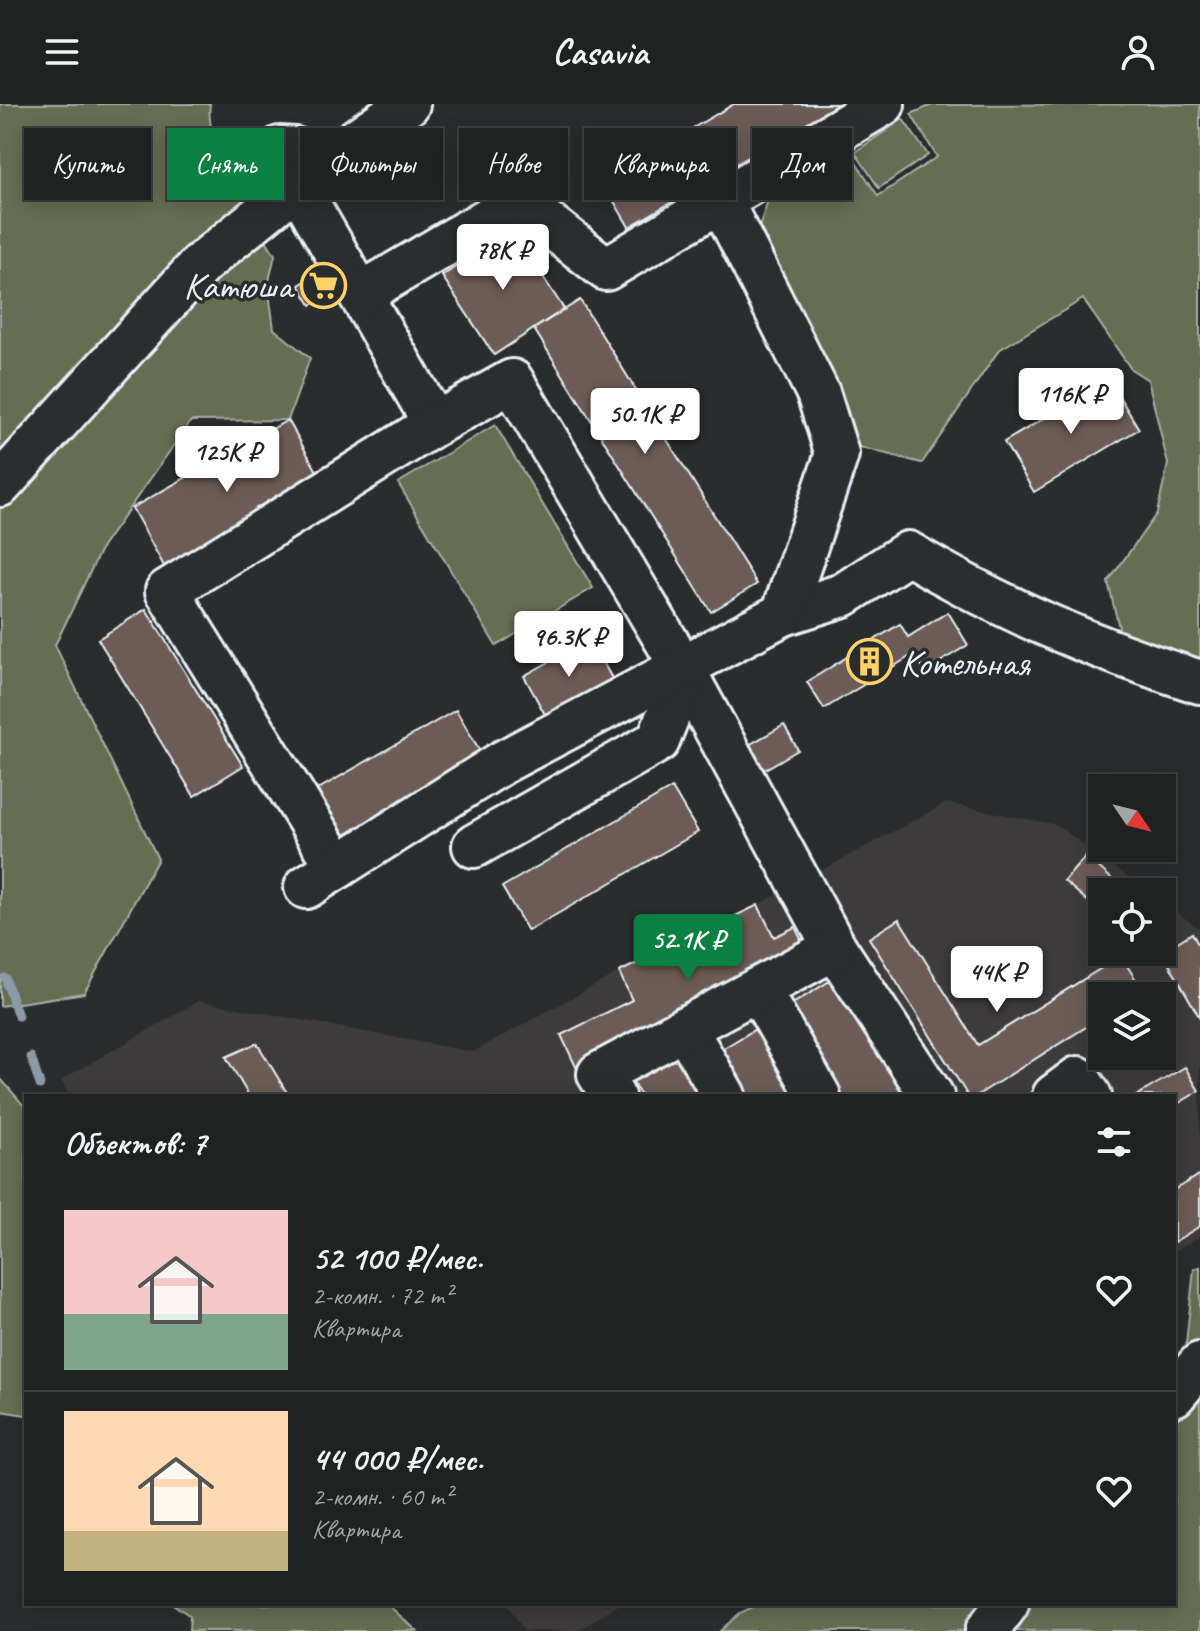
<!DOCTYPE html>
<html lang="ru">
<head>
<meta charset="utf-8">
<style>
  :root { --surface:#202222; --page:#2d2f2f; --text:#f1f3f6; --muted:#a2a4a5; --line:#3d3f40; --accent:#0b8043 }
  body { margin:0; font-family:Caveat,sans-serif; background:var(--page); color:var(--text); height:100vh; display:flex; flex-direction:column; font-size:30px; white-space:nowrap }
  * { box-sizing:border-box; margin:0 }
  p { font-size:26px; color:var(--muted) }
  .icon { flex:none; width:44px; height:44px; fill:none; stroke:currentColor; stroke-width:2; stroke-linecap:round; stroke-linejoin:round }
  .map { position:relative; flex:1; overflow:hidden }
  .sheet { position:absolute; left:24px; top:990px; width:1152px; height:512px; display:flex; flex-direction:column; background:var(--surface); border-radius:0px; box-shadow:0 4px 20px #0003,0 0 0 2px var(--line) }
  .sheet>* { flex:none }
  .guide { position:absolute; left:24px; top:24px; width:1152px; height:72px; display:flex; gap:16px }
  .needle { width:52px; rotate:125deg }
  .fabs { position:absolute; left:1088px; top:670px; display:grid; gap:16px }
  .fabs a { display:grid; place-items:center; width:88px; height:88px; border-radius:0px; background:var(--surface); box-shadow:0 4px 20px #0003,0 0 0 2px var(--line); font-size:40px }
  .price { position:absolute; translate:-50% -68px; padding:0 18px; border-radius:8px; background:#fff; color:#222; font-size:26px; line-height:52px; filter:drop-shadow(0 2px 4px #0008) }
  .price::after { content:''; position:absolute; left:50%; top:48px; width:24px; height:18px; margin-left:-12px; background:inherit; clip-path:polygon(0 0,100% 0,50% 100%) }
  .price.active { background:var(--accent); color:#fff }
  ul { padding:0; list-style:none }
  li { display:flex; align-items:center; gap:24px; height:200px; padding:0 40px }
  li+li { border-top:2px solid var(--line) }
  li span { display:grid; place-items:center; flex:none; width:224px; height:160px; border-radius:0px; color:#555 }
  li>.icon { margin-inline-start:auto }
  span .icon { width:96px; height:96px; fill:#fffc; stroke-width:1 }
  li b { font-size:34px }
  h2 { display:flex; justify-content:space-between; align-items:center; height:96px; padding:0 40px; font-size:34px }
  .tag { padding:0 28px; border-radius:0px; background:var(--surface); box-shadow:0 4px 20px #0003,0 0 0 2px var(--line); font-size:28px; line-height:72px }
  .tag.active { background:var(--accent); color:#fff }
  header { display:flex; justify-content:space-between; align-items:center; height:104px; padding:0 40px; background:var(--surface); font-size:36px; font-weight:800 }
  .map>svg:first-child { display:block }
  .built { fill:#3e3b3a; fill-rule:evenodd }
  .green { fill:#666d53; stroke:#a7afa6; stroke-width:2 }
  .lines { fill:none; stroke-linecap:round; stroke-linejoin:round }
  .stream { stroke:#8a9aa6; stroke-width:9 }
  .building { fill:#6d5b57; stroke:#e8f1f8; stroke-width:2 }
  .minor-casing { stroke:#e8f1f8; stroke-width:48 }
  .minor { stroke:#2a2d2e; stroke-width:42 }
  .labels { text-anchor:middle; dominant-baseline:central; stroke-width:7; stroke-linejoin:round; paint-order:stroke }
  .poi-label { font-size:38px; fill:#e8f1f8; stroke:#2a2d2e; text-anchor:end }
</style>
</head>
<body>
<header><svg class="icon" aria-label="menu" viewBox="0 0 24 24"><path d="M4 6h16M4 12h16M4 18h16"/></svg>Casavia<svg class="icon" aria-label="person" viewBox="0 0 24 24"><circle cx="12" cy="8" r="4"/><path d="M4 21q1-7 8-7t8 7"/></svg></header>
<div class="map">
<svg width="1200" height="1527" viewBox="0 0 1200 1527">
  <rect width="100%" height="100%" fill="#2a2d2e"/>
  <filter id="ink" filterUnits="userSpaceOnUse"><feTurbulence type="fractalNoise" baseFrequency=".0125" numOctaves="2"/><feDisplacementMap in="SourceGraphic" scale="16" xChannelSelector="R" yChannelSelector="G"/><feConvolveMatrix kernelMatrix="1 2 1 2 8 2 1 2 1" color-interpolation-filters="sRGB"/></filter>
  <g filter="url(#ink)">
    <g class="built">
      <path d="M946 699 1057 721 1149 788H1102V848H1162V798L1200 825V1132L1174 1148V992H70L61 976 199 897 473 948 619 868 758 801ZM1102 892H1162V952H1102Z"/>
      <path d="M507 1500H620L578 1527H524Z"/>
    </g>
    <g class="green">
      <path d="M0 0H210C204 44 253 113 275 151L268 181 274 225 310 254 288 316 191 317 102 443 55 541 158 755 84 889 0 902Z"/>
      <path d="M1200 0V598L1128 561 1108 478 1157 409 1168 360 1148 276 1131 265 1083 195 999 246 922 359 855 342 743 172 768 96 849 47 878 92 937 53 911 10 932 1Z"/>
      <path d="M903 15 928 51 879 84 855 48Z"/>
      <path d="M495 321 593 484 496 542 398 379Z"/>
      <path d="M0 974 26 1004V1311L0 1307Z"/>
      <path d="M1200 1163V1527H720L740 1509 759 1500H1174V1320L1178 1314 1194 1165Z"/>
      <path d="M173 1500H387L417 1527H189L190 1512Z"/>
    </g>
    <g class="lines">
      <g class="stream">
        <path d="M5 874 18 912"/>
        <path d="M31 953 40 981"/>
      </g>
    </g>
    <g class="building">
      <path d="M734 0H839L629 123 602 77Z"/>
      <path d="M512 126 564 205 494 251 442 172Z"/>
      <path d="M329 163 341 183 311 201 299 181Z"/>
      <path d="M580 196 757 480 711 508 534 225Z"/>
      <path d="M1109 276 1139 325 1034 388 1004 338Z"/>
      <path d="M288 316 322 376 165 464 132 404Z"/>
      <path d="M146 505 243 662 194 692 98 535Z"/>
      <path d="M948 508 968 541 925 567 914 550 824 605 807 578 900 520 908 533Z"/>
      <path d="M590 535 614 578 548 616 524 572Z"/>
      <path d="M456 606 487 659 344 742 313 688Z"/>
      <path d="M784 621 798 646 762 667 747 642Z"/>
      <path d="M672 684 698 728 528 827 502 783Z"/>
      <path d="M1086 752 1112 775 1091 800 1064 777Z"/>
      <path d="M758 801 774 833 795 823 810 853 577 965 561 931 632 896 619 868Z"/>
      <path d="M899 815 978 941 1121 852 1146 892H1102V939L1091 920 976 992H968L869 834Z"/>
      <path d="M1192 829 1200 844V914L1162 848Z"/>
      <path d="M833 875 904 992H839L786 904Z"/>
      <path d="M759 923 799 992H736L712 951Z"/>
      <path d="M257 939 289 992H249L226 953Z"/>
      <path d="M682 945 709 992H641L631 975Z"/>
      <path d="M1110 952H1141L1119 966Z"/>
      <path d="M1185 963 1199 987 1174 1002V992H1136Z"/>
      <path d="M1200 1070V1122L1174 1138V1086Z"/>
    </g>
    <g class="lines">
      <defs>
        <g id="minor">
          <path d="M297 81 435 320 512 277 682 563 835 844 932 992"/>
          <path d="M297 81 283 85 269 76 267 58 280 44 295 45 308 52 335 51"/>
          <path d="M361 190 519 97 606 165 883 0"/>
          <path d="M0 381 201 160 335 51 408 0"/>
          <path d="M783 510 843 491 908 449C1002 505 1095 545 1200 578"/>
          <path d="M474 742 658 637 684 571"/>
          <path d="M338 763 167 487 435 320"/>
          <path d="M306 783 503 658 783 510 837 350 818 289 721 97"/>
          <path d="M758 885 819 992"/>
          <path d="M685 924 724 992"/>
          <path d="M613 992 599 970 835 844"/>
          <path d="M1054 992 1078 974 1090 992"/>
          <path d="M1174 1291 1200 1260"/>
          <path d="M987 1527 1007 1500"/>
        </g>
      </defs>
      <use href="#minor" class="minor-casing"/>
      <use href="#minor" class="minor"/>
    </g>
  </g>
  <defs>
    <symbol id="supermarket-ring" viewBox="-11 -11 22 22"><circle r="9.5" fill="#2a2d2e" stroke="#ffd166" stroke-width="1.5"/><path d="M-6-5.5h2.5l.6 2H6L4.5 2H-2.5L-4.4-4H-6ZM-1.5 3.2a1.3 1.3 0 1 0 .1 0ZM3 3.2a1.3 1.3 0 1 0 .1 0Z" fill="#ffd166"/></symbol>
    <symbol id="building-ring" viewBox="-11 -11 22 22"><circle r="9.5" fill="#2a2d2e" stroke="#ffd166" stroke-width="1.5"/><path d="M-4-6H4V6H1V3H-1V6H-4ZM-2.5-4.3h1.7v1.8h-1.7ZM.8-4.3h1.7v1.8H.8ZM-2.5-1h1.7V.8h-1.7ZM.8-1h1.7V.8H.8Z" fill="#ffd166"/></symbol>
  </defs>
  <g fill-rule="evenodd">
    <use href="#supermarket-ring" x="298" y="156" width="51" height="51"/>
    <use href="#building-ring" x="844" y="532" width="51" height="51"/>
  </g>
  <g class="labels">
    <g class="poi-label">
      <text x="292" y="181">Катюша</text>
      <text x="900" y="558" text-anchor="start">Котельная</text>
    </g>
  </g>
</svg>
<div class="fabs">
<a><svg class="needle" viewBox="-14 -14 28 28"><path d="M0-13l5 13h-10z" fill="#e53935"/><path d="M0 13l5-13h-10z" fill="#a2a4a5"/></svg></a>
<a><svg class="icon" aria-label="locate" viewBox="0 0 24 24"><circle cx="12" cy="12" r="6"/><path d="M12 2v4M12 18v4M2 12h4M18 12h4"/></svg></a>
<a><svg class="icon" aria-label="layers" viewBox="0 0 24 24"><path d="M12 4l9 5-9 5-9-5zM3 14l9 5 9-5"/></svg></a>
</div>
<b class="price" style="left:503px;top:188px">78K ₽</b>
<b class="price" style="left:1071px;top:332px">116K ₽</b>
<b class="price" style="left:645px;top:352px">50.1K ₽</b>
<b class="price" style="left:227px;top:390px">125K ₽</b>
<b class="price" style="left:569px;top:575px">96.3K ₽</b>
<b class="price active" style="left:688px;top:878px">52.1K ₽</b>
<b class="price" style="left:997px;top:910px">44K ₽</b>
<div class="guide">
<a class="tag">Купить</a>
<a class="tag active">Снять</a>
<a class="tag">Фильтры</a>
<a class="tag">Новое</a>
<a class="tag">Квартира</a>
<a class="tag">Дом</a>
</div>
<section class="sheet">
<h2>Объектов: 7<svg class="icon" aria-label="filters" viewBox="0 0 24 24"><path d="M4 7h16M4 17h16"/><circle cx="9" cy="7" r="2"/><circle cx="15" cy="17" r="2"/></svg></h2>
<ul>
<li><span style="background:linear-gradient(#f6c9c9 65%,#7fa58c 0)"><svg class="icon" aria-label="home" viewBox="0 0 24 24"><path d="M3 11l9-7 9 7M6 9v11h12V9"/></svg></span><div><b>52 100 ₽/мес.</b><p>2-комн. · 72 m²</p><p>Квартира</p></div><svg class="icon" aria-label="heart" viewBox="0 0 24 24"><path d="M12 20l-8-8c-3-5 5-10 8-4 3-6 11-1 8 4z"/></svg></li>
<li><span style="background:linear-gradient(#ffd9b3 75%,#c2b280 0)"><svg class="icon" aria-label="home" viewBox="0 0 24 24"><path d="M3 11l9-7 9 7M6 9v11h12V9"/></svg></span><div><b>44 000 ₽/мес.</b><p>2-комн. · 60 m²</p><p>Квартира</p></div><svg class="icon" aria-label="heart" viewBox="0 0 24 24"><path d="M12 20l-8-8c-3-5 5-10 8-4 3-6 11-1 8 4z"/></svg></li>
</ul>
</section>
</div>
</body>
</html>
